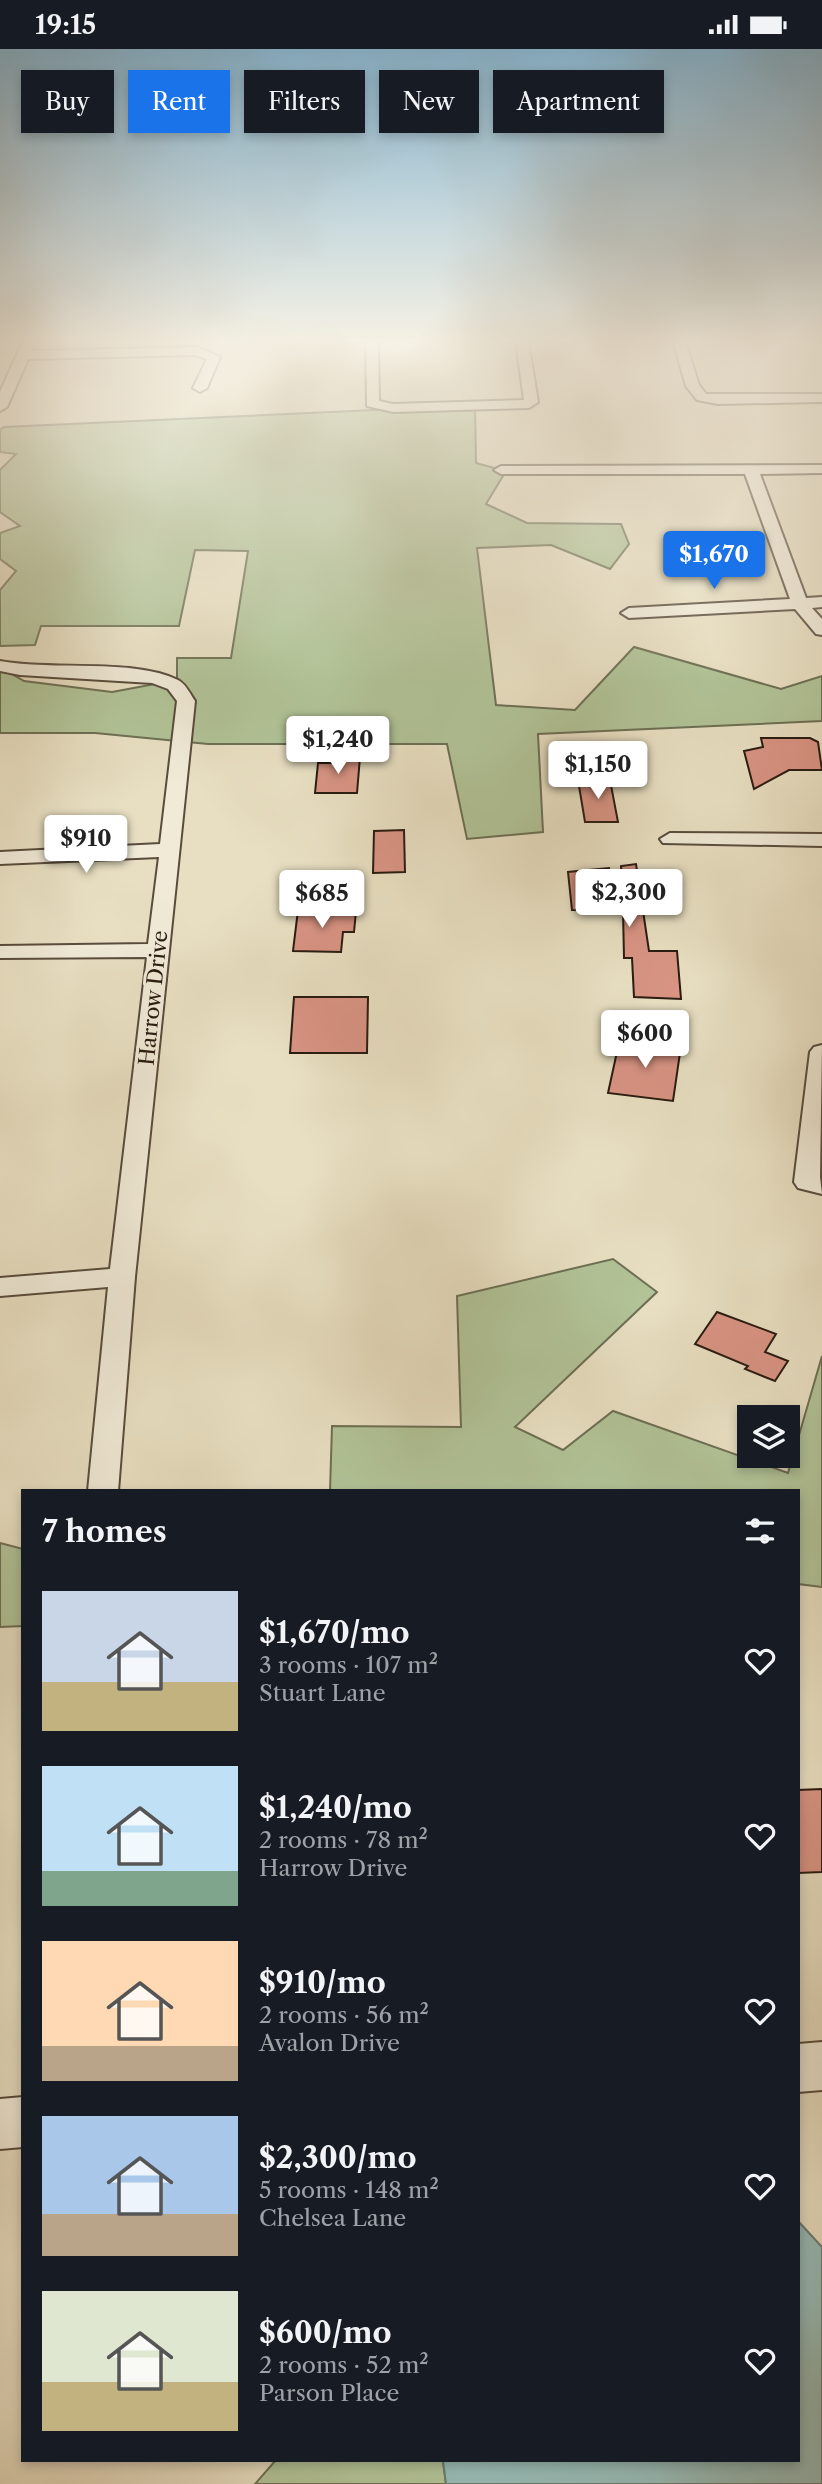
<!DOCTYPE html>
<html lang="en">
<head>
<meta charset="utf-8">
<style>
  :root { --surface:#171b24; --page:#242831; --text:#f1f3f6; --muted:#9ea1a6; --accent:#1a73e8 }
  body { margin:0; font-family:"Libre Caslon Text",serif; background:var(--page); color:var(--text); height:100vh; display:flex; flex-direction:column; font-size:26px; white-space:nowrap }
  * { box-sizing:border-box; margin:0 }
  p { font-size:23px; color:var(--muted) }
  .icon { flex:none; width:38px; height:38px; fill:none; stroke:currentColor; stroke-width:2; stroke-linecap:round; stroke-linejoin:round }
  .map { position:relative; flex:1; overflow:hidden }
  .panel { position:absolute; left:21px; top:1440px; width:779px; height:973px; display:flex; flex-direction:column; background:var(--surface); border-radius:0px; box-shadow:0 4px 10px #0003 }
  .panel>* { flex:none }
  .hud { position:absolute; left:21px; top:21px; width:780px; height:63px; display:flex; gap:14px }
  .tools { position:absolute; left:737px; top:1356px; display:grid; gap:14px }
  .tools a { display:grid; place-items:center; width:63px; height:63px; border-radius:0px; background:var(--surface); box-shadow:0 4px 10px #0003; font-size:35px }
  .price { position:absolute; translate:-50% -60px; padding:0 16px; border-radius:7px; background:#fff; color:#222; font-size:23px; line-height:46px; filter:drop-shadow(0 2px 4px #0008) }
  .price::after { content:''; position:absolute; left:50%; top:42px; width:21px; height:16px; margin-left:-10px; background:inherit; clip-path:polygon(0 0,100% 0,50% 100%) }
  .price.active { background:var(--accent); color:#fff }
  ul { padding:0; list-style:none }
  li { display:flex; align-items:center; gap:21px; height:175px; padding:0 21px }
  li span { display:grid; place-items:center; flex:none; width:196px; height:140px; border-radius:0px; color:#555 }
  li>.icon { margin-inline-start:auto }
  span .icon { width:84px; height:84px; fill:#fffc; stroke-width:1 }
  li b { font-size:30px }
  h2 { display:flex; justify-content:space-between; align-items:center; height:84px; padding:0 21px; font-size:30px }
  .chip { padding:0 24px; border-radius:0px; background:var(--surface); box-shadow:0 4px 10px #0003; font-size:24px; line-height:63px }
  .chip.active { background:var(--accent); color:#fff }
  .status { display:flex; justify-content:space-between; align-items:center; height:49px; padding:0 35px; background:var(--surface); direction:ltr }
  .status svg { height:19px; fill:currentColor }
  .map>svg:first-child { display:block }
  .green { fill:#b1c397; stroke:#6d6f54; stroke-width:2 }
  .water { fill:#97bcb7; stroke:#6b7c75; stroke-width:2 }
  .building { fill:#d99484; stroke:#291b11; stroke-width:2 }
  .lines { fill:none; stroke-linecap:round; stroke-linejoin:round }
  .minor-casing { stroke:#594c3d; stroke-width:4 }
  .tertiary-casing { stroke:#594c3d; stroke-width:4 }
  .minor { fill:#f0ead7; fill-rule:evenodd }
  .tertiary { fill:#f0ead7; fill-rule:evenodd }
  .labels { text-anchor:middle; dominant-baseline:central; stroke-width:6; stroke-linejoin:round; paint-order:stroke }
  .street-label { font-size:21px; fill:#291b11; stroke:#f0ead7 }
</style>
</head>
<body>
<div class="status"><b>19:15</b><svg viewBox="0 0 49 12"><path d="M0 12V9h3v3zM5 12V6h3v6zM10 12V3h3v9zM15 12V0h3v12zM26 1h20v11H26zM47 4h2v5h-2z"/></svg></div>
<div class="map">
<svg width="822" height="2435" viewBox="0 0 822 2435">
  <rect width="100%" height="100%" fill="#e8dfc2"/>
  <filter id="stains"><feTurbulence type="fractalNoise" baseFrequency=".00286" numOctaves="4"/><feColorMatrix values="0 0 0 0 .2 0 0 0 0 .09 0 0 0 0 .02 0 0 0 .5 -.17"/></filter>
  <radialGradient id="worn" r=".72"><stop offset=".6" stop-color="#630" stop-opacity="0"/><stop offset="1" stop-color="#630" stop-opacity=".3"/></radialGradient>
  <g class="green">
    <path d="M440 358H475L476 414 506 422 486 455 527 474 621 475 629 495 610 520 551 496 477 499 496 656 575 661 634 598 781 640 822 627V672L538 685 543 783 467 790 447 695H208L95 684H0V618L24 632 112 643 177 631V609H231L248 502 195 501 179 577H41L35 596 0 597V541L16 522 0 510V484L20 477 0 463V421L16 405 0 403V381L4 378Z"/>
    <path d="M613 1210 657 1243 515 1378 563 1401 613 1362 788 1424 822 1307V1538L798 1535V1442H330L332 1377 461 1378 457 1247Z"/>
    <path d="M0 1494 23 1500V1577L0 1578Z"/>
    <path d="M275 2412H443L446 2435H255Z"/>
  </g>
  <path class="water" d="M798 2172 822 2198V2435H446L443 2412H798Z"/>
  <g class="building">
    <path d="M761 689H810L818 693 822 721H789L754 740 744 702 763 698Z"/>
    <path d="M333 707 360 708 357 744H315L318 714H332Z"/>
    <path d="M578 731H610L618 773H585Z"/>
    <path d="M404 781 405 823 373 824 374 782Z"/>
    <path d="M636 815 649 902H677L681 950 634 948 632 909H624L623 862 572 861 568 823 609 819 611 839H622L621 817Z"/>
    <path d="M298 861 356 862 354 883H343L341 903 293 902Z"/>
    <path d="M294 948H368L367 1004H290Z"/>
    <path d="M620 989 681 997 673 1052 608 1044Z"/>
    <path d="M717 1263 776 1285 765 1303 788 1312 775 1332 745 1320 748 1317 695 1295Z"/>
    <path d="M822 1740V1823L798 1824V1741Z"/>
  </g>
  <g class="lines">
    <defs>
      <g id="minor">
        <path d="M23 292H35L31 302 197 298 220 308 207 339 200 343 193 339 207 310 196 306 28 310 7 358 0 362V343Z"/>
        <path d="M366 292H378L379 352 393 355 524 351 516 292H528L538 353 529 359 393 363 367 357Z"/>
        <path d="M673 292H685L699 336 706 345H822V353L718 355 697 351 686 337Z"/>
        <path d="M822 416V424L760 425 806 549 822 548V558L812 559 822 570V586L816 585 795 560 629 569 621 564 629 559 790 550 745 425H501L494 421 501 417Z"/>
        <path d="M0 612C52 622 133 609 178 631 186 635 190 645 195 652L135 1228 118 1442H88L108 1238 0 1247V1229L110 1220 147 908 0 909V897L148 895 159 808 0 815V803L160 795 177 652 168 640 152 634 20 626 0 622Z"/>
        <path d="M670 784 822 785V797L663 794 660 790Z"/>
        <path d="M822 996 820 1128 822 1145 798 1139 794 1133 810 1003 814 998Z"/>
      </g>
      <g id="tertiary">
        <path d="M822 1993V2041L798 2043V1995Z"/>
        <path d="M23 2048V2098L0 2100V2050Z"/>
      </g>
    </defs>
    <use href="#minor" class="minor-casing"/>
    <use href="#tertiary" class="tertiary-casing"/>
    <use href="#minor" class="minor"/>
    <use href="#tertiary" class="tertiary"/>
  </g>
  <linearGradient id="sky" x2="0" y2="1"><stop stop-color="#87b7d4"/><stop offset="0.46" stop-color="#f5f1e4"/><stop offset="1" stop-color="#f5f1e4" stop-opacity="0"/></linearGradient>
  <rect width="822" height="633" fill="url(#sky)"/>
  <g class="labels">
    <g class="street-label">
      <text transform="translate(153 949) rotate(-84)">Harrow Drive</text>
    </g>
  </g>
  <rect width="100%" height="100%" filter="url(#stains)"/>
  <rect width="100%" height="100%" fill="url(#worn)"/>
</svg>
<div class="tools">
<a><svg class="icon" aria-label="layers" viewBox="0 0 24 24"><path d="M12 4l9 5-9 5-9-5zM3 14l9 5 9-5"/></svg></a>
</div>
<b class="price active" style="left:714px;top:542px">$1,670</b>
<b class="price" style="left:338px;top:727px">$1,240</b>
<b class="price" style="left:598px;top:752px">$1,150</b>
<b class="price" style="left:86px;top:826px">$910</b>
<b class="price" style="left:629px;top:880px">$2,300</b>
<b class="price" style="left:322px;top:881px">$685</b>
<b class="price" style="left:645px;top:1021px">$600</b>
<div class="hud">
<a class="chip">Buy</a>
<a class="chip active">Rent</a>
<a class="chip">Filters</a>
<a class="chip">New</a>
<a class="chip">Apartment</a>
</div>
<section class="panel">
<h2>7 homes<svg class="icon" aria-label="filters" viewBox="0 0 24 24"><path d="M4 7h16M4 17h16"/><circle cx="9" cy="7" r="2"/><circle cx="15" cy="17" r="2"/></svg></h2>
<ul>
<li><span style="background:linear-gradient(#c9d6e8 65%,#c2b280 0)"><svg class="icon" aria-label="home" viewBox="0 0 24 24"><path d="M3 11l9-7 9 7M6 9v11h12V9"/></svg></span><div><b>$1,670/mo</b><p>3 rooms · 107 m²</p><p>Stuart Lane</p></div><svg class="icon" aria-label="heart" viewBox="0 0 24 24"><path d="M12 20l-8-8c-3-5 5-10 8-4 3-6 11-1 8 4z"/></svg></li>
<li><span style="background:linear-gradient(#bfe0f5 75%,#7fa58c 0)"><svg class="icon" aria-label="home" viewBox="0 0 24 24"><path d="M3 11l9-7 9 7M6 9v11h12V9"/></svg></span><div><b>$1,240/mo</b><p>2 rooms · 78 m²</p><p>Harrow Drive</p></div><svg class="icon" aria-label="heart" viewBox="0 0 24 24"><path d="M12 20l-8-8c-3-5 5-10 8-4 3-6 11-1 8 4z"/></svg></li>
<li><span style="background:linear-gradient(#ffd9b3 75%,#b9a48a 0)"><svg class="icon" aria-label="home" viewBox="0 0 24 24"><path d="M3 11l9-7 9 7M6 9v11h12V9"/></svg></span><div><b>$910/mo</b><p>2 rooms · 56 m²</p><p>Avalon Drive</p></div><svg class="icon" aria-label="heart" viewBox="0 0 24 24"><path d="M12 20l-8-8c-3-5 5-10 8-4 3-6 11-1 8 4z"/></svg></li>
<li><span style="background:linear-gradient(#a9c7e8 70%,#b9a48a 0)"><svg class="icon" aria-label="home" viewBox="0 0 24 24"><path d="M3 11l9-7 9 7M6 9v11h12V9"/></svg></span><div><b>$2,300/mo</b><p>5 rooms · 148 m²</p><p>Chelsea Lane</p></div><svg class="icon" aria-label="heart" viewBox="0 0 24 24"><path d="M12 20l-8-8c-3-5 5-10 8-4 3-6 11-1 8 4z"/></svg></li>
<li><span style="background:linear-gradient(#dfe7d0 65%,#c2b280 0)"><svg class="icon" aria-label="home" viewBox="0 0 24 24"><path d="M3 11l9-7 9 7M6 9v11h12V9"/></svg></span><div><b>$600/mo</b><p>2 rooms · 52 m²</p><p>Parson Place</p></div><svg class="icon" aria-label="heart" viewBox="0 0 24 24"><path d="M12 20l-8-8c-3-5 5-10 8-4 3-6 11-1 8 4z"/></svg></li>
</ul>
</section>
</div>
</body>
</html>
